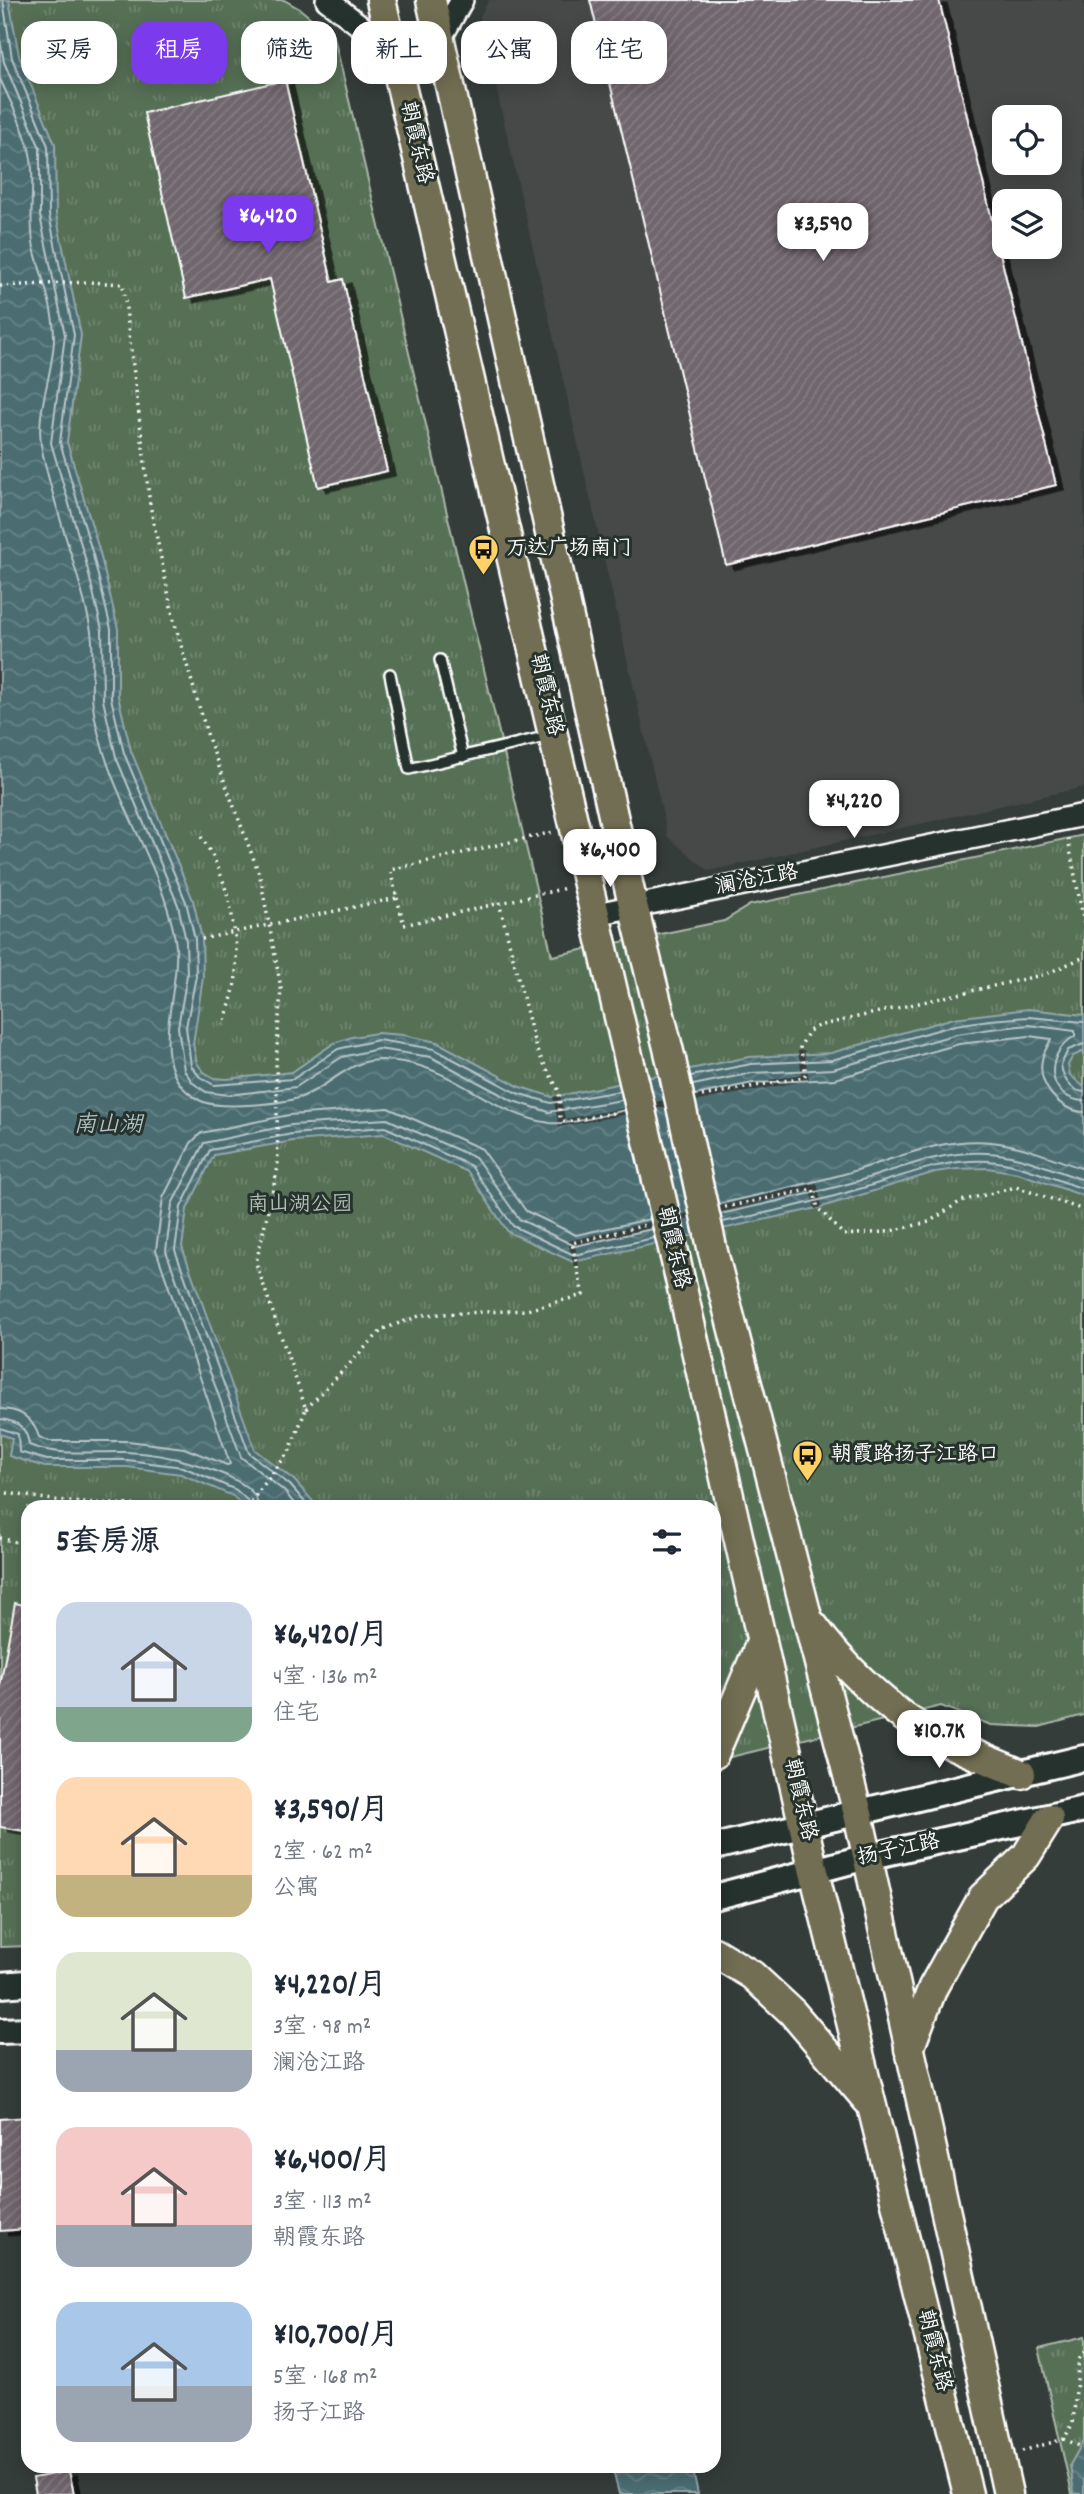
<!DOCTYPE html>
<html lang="zh">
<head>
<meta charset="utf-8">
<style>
  :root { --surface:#fff; --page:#f6f6f7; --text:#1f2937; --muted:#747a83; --accent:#7c3aed }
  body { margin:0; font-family:Dekko,"LXGW WenKai TC",sans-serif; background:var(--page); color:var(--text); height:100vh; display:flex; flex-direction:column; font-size:26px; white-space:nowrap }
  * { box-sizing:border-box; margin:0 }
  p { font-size:23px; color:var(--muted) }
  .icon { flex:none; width:38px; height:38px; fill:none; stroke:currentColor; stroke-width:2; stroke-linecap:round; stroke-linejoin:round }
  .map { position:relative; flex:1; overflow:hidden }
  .panel { position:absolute; left:21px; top:1500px; width:700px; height:973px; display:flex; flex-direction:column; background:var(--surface); border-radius:21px; box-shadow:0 4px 18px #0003 }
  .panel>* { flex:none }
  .banner { position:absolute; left:21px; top:21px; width:700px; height:63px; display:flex; gap:14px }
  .tools { position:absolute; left:992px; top:105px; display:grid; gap:14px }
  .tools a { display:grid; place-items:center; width:70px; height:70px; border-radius:14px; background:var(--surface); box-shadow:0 4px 18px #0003; font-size:35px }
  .price { position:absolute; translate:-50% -60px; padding:0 16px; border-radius:14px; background:#fff; color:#222; font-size:23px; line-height:46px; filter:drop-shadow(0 2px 4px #0008) }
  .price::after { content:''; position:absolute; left:50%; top:42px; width:21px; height:16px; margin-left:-10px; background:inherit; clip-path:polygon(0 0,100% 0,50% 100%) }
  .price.selected { background:var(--accent); color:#fff }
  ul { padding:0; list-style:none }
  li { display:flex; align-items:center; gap:21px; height:175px; padding:0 35px }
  li span { display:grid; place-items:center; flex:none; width:196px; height:140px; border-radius:21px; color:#555 }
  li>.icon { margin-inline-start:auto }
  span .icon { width:84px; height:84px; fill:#fffc; stroke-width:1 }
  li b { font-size:30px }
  h2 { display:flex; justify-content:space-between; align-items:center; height:84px; padding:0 35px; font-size:30px }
  .pill { padding:0 24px; border-radius:21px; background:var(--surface); box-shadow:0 4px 18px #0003; font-size:24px; line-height:63px }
  .pill.selected { background:var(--accent); color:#fff }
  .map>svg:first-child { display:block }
  .built { fill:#474949; fill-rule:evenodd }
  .park { fill:url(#park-tufts); stroke:#aab8aa; stroke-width:2 }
  .water { fill:url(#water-waves); stroke:#93a7aa; stroke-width:2 }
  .pier { fill:#353d3a }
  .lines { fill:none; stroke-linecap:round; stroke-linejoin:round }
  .shore { stroke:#b7c5c7; stroke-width:2 }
  .building { fill:url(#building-hatch); stroke:#fff; stroke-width:2; filter:url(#shadow) }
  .service-casing { stroke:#fff; stroke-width:14 }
  .tertiary-casing { stroke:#fff; stroke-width:26 }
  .secondary-casing { stroke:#fff; stroke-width:30 }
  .primary-casing { stroke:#fff; stroke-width:33 }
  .path { stroke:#fff; stroke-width:3.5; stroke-dasharray:2 5; stroke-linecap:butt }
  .service { stroke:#26332d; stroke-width:9 }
  .tertiary { stroke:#26332d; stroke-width:21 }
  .secondary { stroke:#26332d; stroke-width:24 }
  .primary { stroke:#726e52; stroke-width:28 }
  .primary-bridge-casing { stroke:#fff; stroke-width:33; stroke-linecap:butt }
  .primary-bridge { stroke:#726e52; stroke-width:28 }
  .labels { text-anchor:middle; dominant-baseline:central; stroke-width:6; stroke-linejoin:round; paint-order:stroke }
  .street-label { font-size:21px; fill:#fff; stroke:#26332d }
  .poi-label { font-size:21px; fill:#fff; stroke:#26332d; text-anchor:start }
  .park-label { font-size:21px; fill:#b3bfb3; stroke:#26332d }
  .water-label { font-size:23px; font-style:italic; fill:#aebdc0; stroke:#26332d }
</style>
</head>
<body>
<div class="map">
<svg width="1084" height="2494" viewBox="0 0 1084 2494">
  <defs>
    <pattern id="park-tufts" width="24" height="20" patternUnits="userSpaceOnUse" patternTransform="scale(1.75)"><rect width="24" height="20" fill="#567056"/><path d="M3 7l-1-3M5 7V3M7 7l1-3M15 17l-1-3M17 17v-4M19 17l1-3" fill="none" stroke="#6f856f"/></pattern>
    <pattern id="water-waves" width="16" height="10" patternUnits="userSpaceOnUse" patternTransform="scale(1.75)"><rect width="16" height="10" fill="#4b6d72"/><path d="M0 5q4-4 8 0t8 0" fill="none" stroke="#668387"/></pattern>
    <pattern id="building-hatch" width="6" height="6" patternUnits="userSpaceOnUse" patternTransform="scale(1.75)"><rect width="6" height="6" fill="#70666d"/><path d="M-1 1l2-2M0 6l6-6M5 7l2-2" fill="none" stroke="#857d83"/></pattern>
    <filter id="shadow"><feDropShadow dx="8" dy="4.5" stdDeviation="0" flood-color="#0009"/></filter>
  </defs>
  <rect width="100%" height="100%" fill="#353d3a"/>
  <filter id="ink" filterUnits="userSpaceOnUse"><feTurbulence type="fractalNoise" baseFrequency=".0143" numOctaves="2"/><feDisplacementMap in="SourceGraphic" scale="14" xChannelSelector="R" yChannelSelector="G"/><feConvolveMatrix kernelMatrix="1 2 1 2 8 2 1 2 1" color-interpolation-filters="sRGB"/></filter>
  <g filter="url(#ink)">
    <path class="built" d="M489 0H1084V787L709 871 668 837 480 17ZM1004 117H1050V163H1004ZM1004 201H1050V247H1004Z"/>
    <g class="park">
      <path d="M0 0H284L300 9 334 37 552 956 724 921 750 905 1084 835V1715L1039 1727 991 1725 941 1706 714 1761V1507H28V1946L0 1947Z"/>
      <path d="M1084 2337V2494H1072L1039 2348Z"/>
    </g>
    <g class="water">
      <path d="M0 0H9L19 56 55 144 56 214 81 335 67 442 100 553 118 629V696L131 751 193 900 202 939 203 977 193 1044 197 1063 204 1072 214 1078 227 1079 292 1072 334 1043 352 1037 377 1033 403 1035 437 1042 520 1087 553 1097 749 1057 831 1053 954 1018 1028 1009 1084 1015V1051L1073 1056 1068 1065 1070 1075 1084 1087V1196L1018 1173 988 1168 957 1169 935 1172 822 1207 573 1262 508 1232 468 1172 384 1134 293 1141 214 1155 187 1209 182 1247 255 1450 294 1480 318 1507H245L233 1496 181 1474 127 1467H45L9 1456 12 1438 0 1434Z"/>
      <path d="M1084 2440V2494H1074L1070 2465Z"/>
      <path d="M612 2466H692L698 2494H619Z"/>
    </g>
    <g class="pier">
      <path d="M804 1050 809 1080 559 1127 553 1097 560 1095 565 1119 802 1074 798 1051Z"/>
      <path d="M817 1183 822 1207 815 1209 810 1191 575 1246 579 1266H574L568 1241Z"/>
    </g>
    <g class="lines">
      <g class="shore">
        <path d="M3 0 12 58 48 146 49 215 74 335 60 442 93 555 111 629V698L124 753 186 902 195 939 196 976 186 1027 191 1066 200 1077 214 1085 293 1079 338 1049 378 1040 434 1049 517 1093 551 1103 620 1091"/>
        <path d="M0 40 4 62 40 148V216L65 335 51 443 85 558 102 630 103 700 116 757 178 905 186 941 187 975 178 1027 184 1070 193 1083 206 1092 229 1095 296 1087 342 1057 378 1049 431 1057 513 1101 549 1112 622 1100"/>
        <path d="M0 79C10 101 23 125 29 149 37 181 27 215 34 248 41 276 54 307 54 337 54 374 34 412 42 450 54 510 78 566 90 626 95 648 91 672 92 695 93 716 100 741 107 762 127 821 164 876 175 939 184 990 139 1070 201 1101 220 1110 287 1104 306 1095 346 1076 351 1053 403 1062 456 1070 496 1116 550 1123 573 1125 602 1115 625 1110"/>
        <path d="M1084 1044 1068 1050 1061 1065C1063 1078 1070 1091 1084 1092"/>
        <path d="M691 1076 751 1064 832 1060 955 1025 990 1020 1028 1017 1084 1022"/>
        <path d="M693 1085 752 1073 833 1069 957 1034 991 1029 1029 1025 1075 1031V1036C1043 1054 1046 1099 1084 1101"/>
        <path d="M695 1095 753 1083 835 1079 959 1044 1029 1036 1051 1039C1048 1046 1043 1053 1042 1060 1037 1085 1060 1111 1084 1112"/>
        <path d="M719 1204C761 1194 803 1185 844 1174 893 1160 940 1137 991 1142 1024 1145 1053 1159 1084 1169"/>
        <path d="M721 1214C764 1204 808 1195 851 1183 897 1170 938 1151 986 1153 1021 1154 1052 1170 1084 1180"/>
        <path d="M723 1222C766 1213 810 1204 852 1191 897 1179 939 1159 987 1161 1021 1163 1052 1179 1084 1189"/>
        <path d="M0 1409C20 1409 33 1418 39 1437L49 1441H128L184 1448 227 1465 230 1464 156 1250 163 1198 191 1143 201 1133 289 1115 388 1108 482 1149 526 1211 576 1235 650 1219"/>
        <path d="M0 1419C18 1421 27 1428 29 1445 59 1457 94 1451 125 1452 161 1453 192 1461 225 1475 239 1482 257 1489 258 1507"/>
        <path d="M0 1428 18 1434 19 1452 47 1460H127L183 1467 236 1490 247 1500 249 1507"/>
        <path d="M297 1507 284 1491 241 1457 166 1251 172 1204 204 1143 291 1125 387 1119 476 1158 519 1219 575 1246 652 1229"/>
        <path d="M309 1507 290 1485 249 1453 175 1250 181 1207 210 1150 292 1134 385 1127 471 1166 513 1226 574 1255 654 1238"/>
      </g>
    </g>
    <g class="building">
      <path d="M590 0H939L1056 485 726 565Z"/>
      <path d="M285 80 332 282 343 279 387 471 318 487 270 279 186 298 144 113Z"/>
      <path d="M15 1603 28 1606V1817L25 1831 0 1827V1686Z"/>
      <path d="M28 2117V2229L0 2231V2119Z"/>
      <path d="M69 2471 74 2494H36L33 2478Z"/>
    </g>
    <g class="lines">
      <defs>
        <g id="service">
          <path d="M440 660 463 757"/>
          <path d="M390 674 409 769 549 736"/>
        </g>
        <g id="tertiary">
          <path d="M327 0 371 34 392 64"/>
          <path d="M440 39 462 0"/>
          <path d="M596 914 1084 815"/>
        </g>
        <g id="secondary">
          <path d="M714 1847 1084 1758"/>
          <path d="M714 1897 867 1857 1084 1809"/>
          <path d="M0 1985 28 1983"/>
          <path d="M0 2031 28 2030"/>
        </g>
        <g id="primary">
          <path d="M381 0 630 1064"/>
          <path d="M431 0 633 905 671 1060"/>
          <path d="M713 1252 858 1814 1008 2494"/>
          <path d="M675 1257 814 1872 968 2494"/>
          <path d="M813 1625C840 1663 890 1712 931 1734 960 1750 991 1761 1021 1774"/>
          <path d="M714 1754 762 1640"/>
          <path d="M714 1952 752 1975 792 2012 867 2100"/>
          <path d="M909 2049 933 1987 983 1897 1026 1856 1049 1819"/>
        </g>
      </defs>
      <use href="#service" class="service-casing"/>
      <use href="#tertiary" class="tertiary-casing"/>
      <use href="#secondary" class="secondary-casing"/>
      <use href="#primary" class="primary-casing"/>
      <g class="path">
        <path d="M0 286 88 282 123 284 150 505 174 621 209 740 260 876 281 988 276 1062 278 1167 256 1263 306 1409 290 1450 247 1507"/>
        <path d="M201 837C227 873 238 928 236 972 236 989 228 1009 224 1025"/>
        <path d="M1068 839 1084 923"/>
        <path d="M397 898 404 925 566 888"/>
        <path d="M499 902 536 1049 559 1091 560 1119 566 1122 618 1112"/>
        <path d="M202 939 397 898 390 870 553 832"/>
        <path d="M702 1096 804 1077 806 1073 800 1047 809 1031 818 1026 1046 974 1084 957"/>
        <path d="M725 1207 813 1189 818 1208 844 1235 886 1232 929 1222 961 1201 1016 1187 1084 1210"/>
        <path d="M306 1409 383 1329 422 1315 527 1310 583 1295 572 1243 646 1225"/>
        <path d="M0 1492 53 1500 160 1507"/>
        <path d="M0 1538 28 1545"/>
        <path d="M1064 2439 1084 2448"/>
        <path d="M1022 2451 1064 2439 1073 2423 1079 2358 1084 2353"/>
      </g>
      <use href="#service" class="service"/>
      <use href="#tertiary" class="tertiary"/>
      <use href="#secondary" class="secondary"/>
      <use href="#primary" class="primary"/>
      <defs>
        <g id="primary-bridge">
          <path d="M671 1060 713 1252"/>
          <path d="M630 1064 675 1257"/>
        </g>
      </defs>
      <use href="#primary-bridge" class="primary-bridge-casing"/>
      <use href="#primary-bridge" class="primary-bridge"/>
    </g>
  </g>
  <defs>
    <symbol id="bus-pin" viewBox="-11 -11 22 30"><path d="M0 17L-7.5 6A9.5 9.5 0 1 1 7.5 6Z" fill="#ffd166" stroke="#26332d"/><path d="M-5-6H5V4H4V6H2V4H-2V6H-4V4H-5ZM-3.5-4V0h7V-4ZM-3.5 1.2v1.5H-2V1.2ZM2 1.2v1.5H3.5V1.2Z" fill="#111"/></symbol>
  </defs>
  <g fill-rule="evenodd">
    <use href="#bus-pin" x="466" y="532" width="35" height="47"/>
    <use href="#bus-pin" x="790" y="1438" width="35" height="47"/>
  </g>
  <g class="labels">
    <g class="street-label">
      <text transform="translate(415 143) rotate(77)">朝霞东路</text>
      <text transform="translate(545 695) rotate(77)">朝霞东路</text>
      <text transform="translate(757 881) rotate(-11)">澜沧江路</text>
      <text transform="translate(672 1248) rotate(77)">朝霞东路</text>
      <text transform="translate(799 1800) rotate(77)">朝霞东路</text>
      <text transform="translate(899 1851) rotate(-12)">扬子江路</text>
      <text transform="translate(933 2351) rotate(76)">朝霞东路</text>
    </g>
    <g class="poi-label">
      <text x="506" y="550">万达广场南门</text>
      <text x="831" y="1456">朝霞路扬子江路口</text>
    </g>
    <g class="park-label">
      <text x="300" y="1206">南山湖公园</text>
    </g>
    <g class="water-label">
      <text x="108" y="1126">南山湖</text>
    </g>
  </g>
</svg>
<div class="tools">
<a><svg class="icon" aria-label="locate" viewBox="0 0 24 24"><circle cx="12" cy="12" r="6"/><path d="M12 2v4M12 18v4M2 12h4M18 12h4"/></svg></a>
<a><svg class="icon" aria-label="layers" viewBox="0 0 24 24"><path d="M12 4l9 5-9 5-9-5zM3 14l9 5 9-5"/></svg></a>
</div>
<b class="price selected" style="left:268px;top:255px">¥6,420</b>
<b class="price" style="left:823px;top:263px">¥3,590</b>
<b class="price" style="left:854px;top:840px">¥4,220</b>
<b class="price" style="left:610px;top:889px">¥6,400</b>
<b class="price" style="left:939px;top:1770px">¥10.7K</b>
<div class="banner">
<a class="pill">买房</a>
<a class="pill selected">租房</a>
<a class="pill">筛选</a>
<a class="pill">新上</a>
<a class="pill">公寓</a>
<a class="pill">住宅</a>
</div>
<section class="panel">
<h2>5套房源<svg class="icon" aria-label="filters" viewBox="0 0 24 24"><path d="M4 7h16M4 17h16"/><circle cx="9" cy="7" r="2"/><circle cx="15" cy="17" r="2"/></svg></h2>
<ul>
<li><span style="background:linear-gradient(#c9d6e8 75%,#7fa58c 0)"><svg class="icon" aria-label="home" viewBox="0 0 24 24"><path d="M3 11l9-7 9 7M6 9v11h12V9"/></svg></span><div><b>¥6,420/月</b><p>4室 · 136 m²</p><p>住宅</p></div></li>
<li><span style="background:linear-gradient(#ffd9b3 70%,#c2b280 0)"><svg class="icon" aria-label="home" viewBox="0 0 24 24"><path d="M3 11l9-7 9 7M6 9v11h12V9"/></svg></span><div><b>¥3,590/月</b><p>2室 · 62 m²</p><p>公寓</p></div></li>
<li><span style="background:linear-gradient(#dfe7d0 70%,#9aa5b1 0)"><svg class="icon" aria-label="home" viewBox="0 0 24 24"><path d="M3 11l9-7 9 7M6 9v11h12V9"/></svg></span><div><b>¥4,220/月</b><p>3室 · 98 m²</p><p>澜沧江路</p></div></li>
<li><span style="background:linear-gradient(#f6c9c9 70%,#9aa5b1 0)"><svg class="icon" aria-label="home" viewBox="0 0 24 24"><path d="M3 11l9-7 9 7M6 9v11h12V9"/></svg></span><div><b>¥6,400/月</b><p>3室 · 113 m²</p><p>朝霞东路</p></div></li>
<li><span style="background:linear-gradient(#a9c7e8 60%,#9aa5b1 0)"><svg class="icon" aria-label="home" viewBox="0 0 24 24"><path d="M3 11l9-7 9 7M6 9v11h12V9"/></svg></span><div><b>¥10,700/月</b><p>5室 · 168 m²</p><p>扬子江路</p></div></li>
</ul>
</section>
</div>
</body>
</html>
